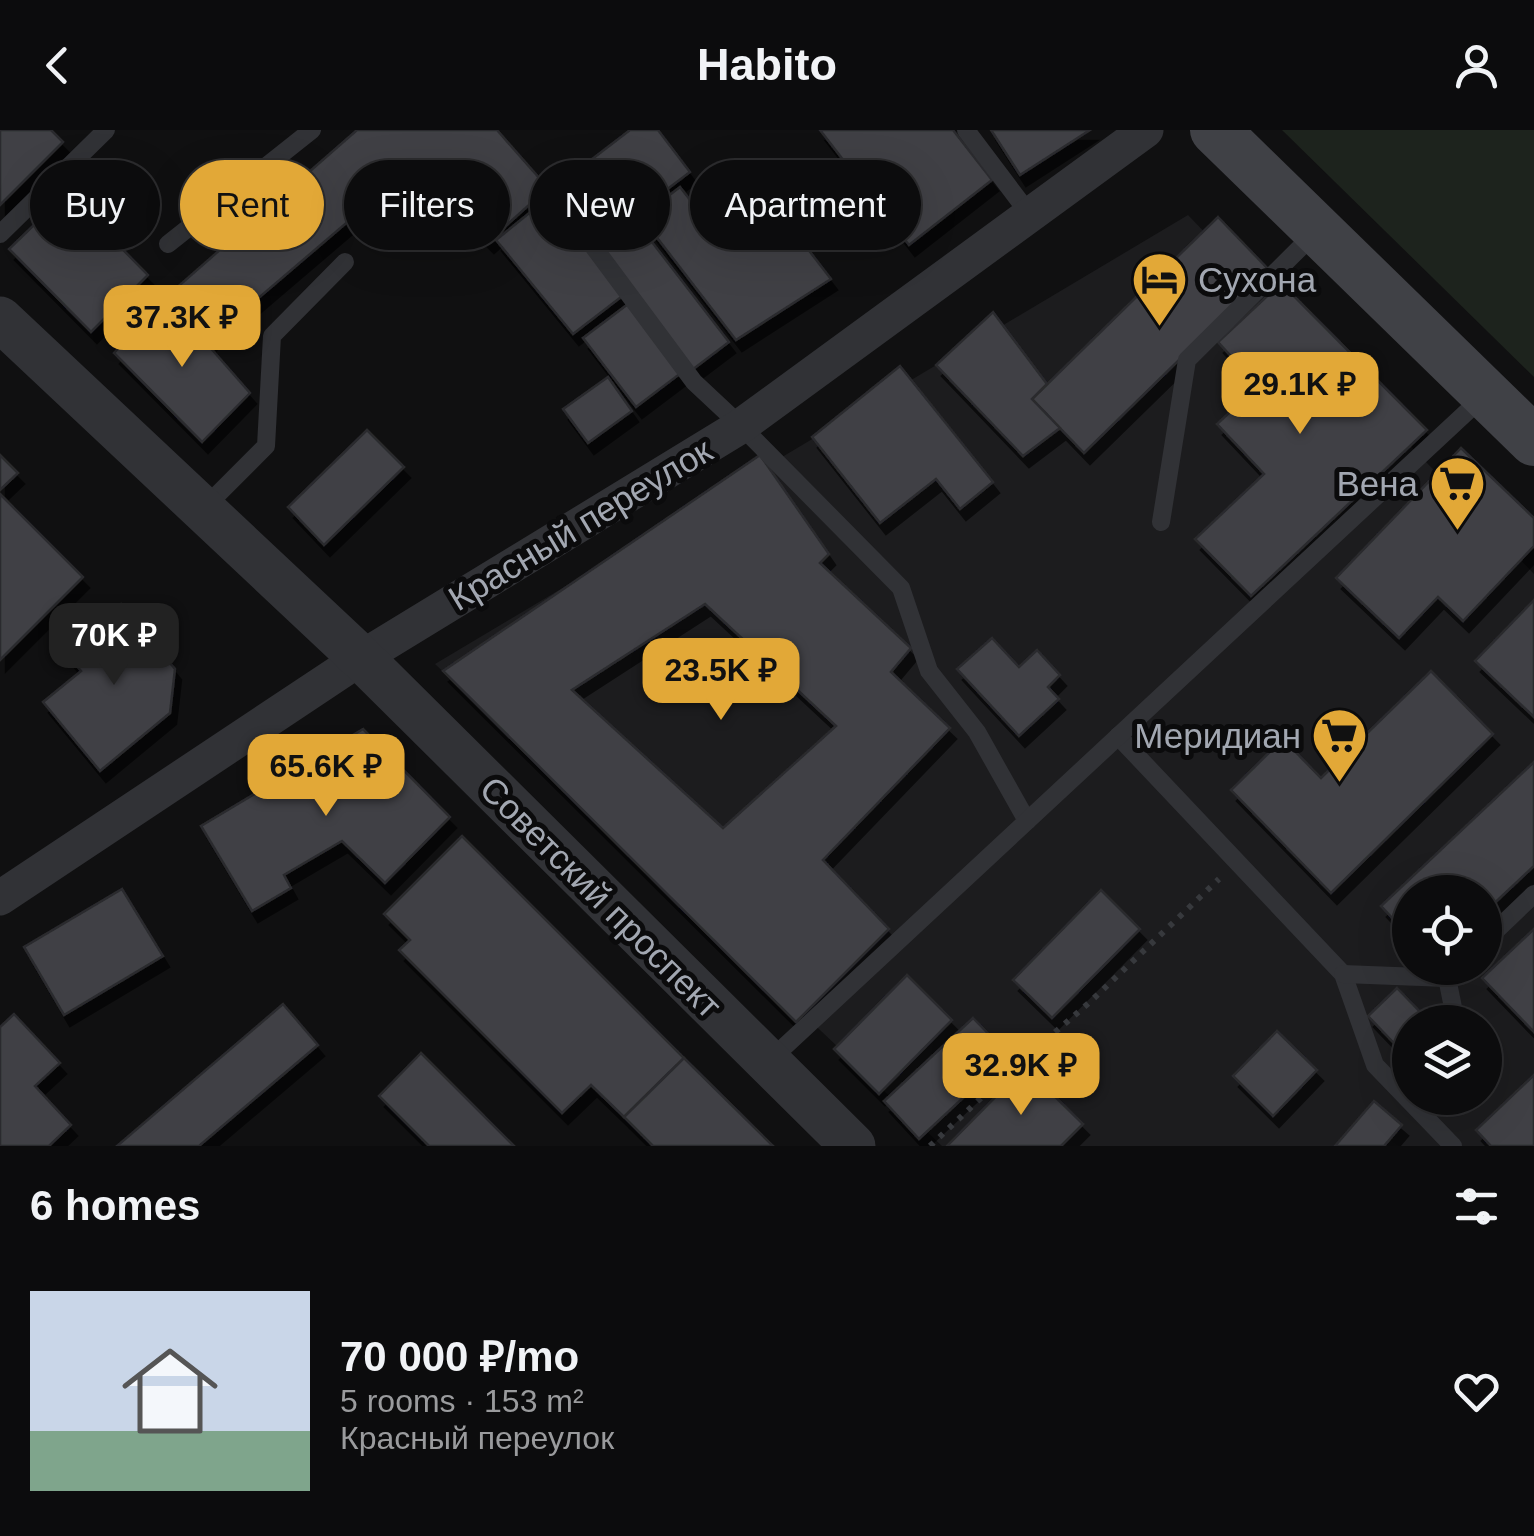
<!DOCTYPE html>
<html lang="en">
<head>
<meta charset="utf-8">
<style>
  :root { --surface:#0c0c0d; --page:#151516; --text:#f1f3f6; --muted:#9a9b9d; --line:#2c2c2e; --accent:#e2a837 }
  body { margin:0; font-family:Arial,sans-serif; background:var(--page); color:var(--text); height:100vh; display:flex; flex-direction:column; font-size:38px; white-space:nowrap }
  * { box-sizing:border-box; margin:0 }
  p { font-size:32px; color:var(--muted) }
  .icon { flex:none; width:55px; height:55px; fill:none; stroke:currentColor; stroke-width:2; stroke-linecap:round; stroke-linejoin:round }
  .map { position:relative; height:1016px; overflow:hidden }
  .drawer { display:flex; flex-direction:column; background:var(--surface); flex:1 }
  .drawer>* { flex:none }
  .banner { position:absolute; left:30px; top:30px; width:1000px; height:90px; display:flex; gap:20px }
  .tools { position:absolute; left:1392px; top:745px; display:grid; gap:20px }
  .tools a { display:grid; place-items:center; width:110px; height:110px; border-radius:50%; background:var(--surface); box-shadow:0 10px 40px #0002,0 0 0 2px var(--line); font-size:50px }
  .price { position:absolute; translate:-50% -85px; padding:0 22px; border-radius:20px; background:var(--accent); color:#111; font-size:32px; line-height:65px; filter:drop-shadow(0 2px 5px #0008) }
  .price::after { content:''; position:absolute; left:50%; top:60px; width:30px; height:22px; margin-left:-15px; background:inherit; clip-path:polygon(0 0,100% 0,50% 100%) }
  .price.selected { background:#222; color:#fff }
  ul { padding:0; list-style:none }
  li { display:flex; align-items:center; gap:30px; height:250px; padding:0 30px }
  li+li { border-top:2px solid var(--line) }
  li span { display:grid; place-items:center; flex:none; width:280px; height:200px; border-radius:0px; color:#555 }
  li>.icon { margin-inline-start:auto }
  span .icon { width:120px; height:120px; fill:#fffc; stroke-width:1 }
  li b { font-size:42px }
  h2 { display:flex; justify-content:space-between; align-items:center; height:120px; padding:0 30px; font-size:42px }
  .pill { padding:0 35px; border-radius:45px; background:var(--surface); box-shadow:0 10px 40px #0002,0 0 0 2px var(--line); font-size:35px; line-height:90px }
  .pill.selected { background:var(--accent); color:#111 }
  header { display:flex; justify-content:space-between; align-items:center; height:130px; padding:0 30px; background:var(--surface); font-size:45px; font-weight:700 }
  .map>svg:first-child { display:block }
  .built { fill:#1c1c1e; fill-rule:evenodd }
  .green { fill:#1d231d }
  .building { fill:#3f4044; stroke:#2a2a2d; stroke-width:2.5; fill-rule:evenodd; filter:url(#shadow) }
  .lines { fill:none; stroke-linecap:round; stroke-linejoin:round }
  .path { stroke:#37393d; stroke-width:6; stroke-dasharray:5 8; stroke-linecap:butt }
  .service { stroke:#313236; stroke-width:18 }
  .minor { stroke:#313236; stroke-width:35 }
  .tertiary { stroke:#313236; stroke-width:45 }
  .secondary { stroke:#404146; stroke-width:50 }
  .labels { text-anchor:middle; dominant-baseline:central; stroke-width:10; stroke-linejoin:round; paint-order:stroke }
  .poi-label { font-size:35px; fill:#a2a7b1; stroke:#0b0b0c; text-anchor:end }
  .street-label { font-size:35px; fill:#a2a7b1; stroke:#0b0b0c }
</style>
</head>
<body>
<header><svg class="icon" aria-label="back" viewBox="0 0 24 24"><path d="M15 5l-7 7 7 7"/></svg>Habito<svg class="icon" aria-label="person" viewBox="0 0 24 24"><circle cx="12" cy="8" r="4"/><path d="M4 21q1-7 8-7t8 7"/></svg></header>
<div class="map">
<svg width="1534" height="1016" viewBox="0 0 1534 1016">
  <defs>
    <filter id="shadow"><feDropShadow dx="6" dy="11" stdDeviation="0" flood-color="#0009"/></filter>
  </defs>
  <rect width="100%" height="100%" fill="#101011"/>
  <path class="built" d="M1188 85 1534 444V1016H942L435 534ZM1410 762H1485V838H1410ZM1410 892H1485V968H1410Z"/>
  <path class="green" d="M1282 0H1534V247Z"/>
  <g class="building">
    <path d="M0 0H51L63 12 0 75Z"/>
    <path d="M357 0H497L548 58 488 112 413 36 206 213 166 167Z"/>
    <path d="M630 0H658L690 42 632 86 729 212 692 240 553 59Z"/>
    <path d="M820 0H953L992 50 909 115Z"/>
    <path d="M991 0H1090L1020 45Z"/>
    <path d="M680 57 705 89 733 67 756 95 777 79 831 149 736 210 641 87Z"/>
    <path d="M67 63 148 145 91 202 9 119Z"/>
    <path d="M549 67 625 164 573 204 496 110Z"/>
    <path d="M1218 87 1270 141 1084 323 1032 269Z"/>
    <path d="M1281 153 1427 300 1251 466 1195 409 1264 344 1217 294 1258 256 1218 212Z"/>
    <path d="M166 167 250 263 202 312 114 223Z"/>
    <path d="M628 174 681 243 636 277 583 208Z"/>
    <path d="M993 182 1047 254 1032 269 1060 298 1023 326 936 235Z"/>
    <path d="M900 236 993 352 960 379 936 349 880 393 812 307Z"/>
    <path d="M608 247 632 281 588 313 563 279Z"/>
    <path d="M367 300 404 337 324 415 288 377Z"/>
    <path d="M1461 318 1534 388V416L1463 491 1438 467 1399 508 1336 448Z"/>
    <path d="M0 325 18 343 0 360Z"/>
    <path d="M760 325 829 424 820 433 911 518 891 542 950 598 823 730 889 799 796 892 443 541ZM705 474 836 596 723 698 572 560Z"/>
    <path d="M0 364 83 447 0 530Z"/>
    <path d="M1534 470V587L1475 531Z"/>
    <path d="M121 474 175 539 170 583 100 641 43 572 81 541 64 521Z"/>
    <path d="M992 508 1019 537 1037 520 1060 545 1048 557 1059 569 1019 606 957 539Z"/>
    <path d="M1431 541 1493 604 1331 763 1231 660 1283 609 1321 648Z"/>
    <path d="M363 599 450 687 385 753 342 711 284 745 291 758 252 781 201 696Z"/>
    <path d="M1534 632V736L1485 782V762H1410V807L1381 776Z"/>
    <path d="M462 706 684 928 624 987 591 955 562 983 399 820 410 810 384 784Z"/>
    <path d="M122 759 163 826 64 885 24 817Z"/>
    <path d="M1101 760 1140 799 1052 888 1013 850Z"/>
    <path d="M1534 799V902L1482 848Z"/>
    <path d="M907 845 952 890 879 964 834 919Z"/>
    <path d="M1397 858 1430 892H1410V930L1368 886Z"/>
    <path d="M283 874 318 915 199 1016H117Z"/>
    <path d="M14 884 60 933 35 956 71 995 49 1016H0V897Z"/>
    <path d="M973 888 1009 925 919 1009 884 971Z"/>
    <path d="M1277 901 1317 940 1273 986 1233 946Z"/>
    <path d="M421 923 514 1016H429L379 966Z"/>
    <path d="M684 928 773 1016H653L624 987Z"/>
    <path d="M1025 937 1083 994 1061 1016H947Z"/>
    <path d="M1534 945V1016H1491L1476 1000Z"/>
    <path d="M1374 971 1402 995 1384 1016H1335Z"/>
  </g>
  <g class="lines">
    <path class="path" d="M930 1016 1000 950 1091 871 1219 749"/>
    <g class="service">
      <path d="M966 0 1030 85"/>
      <path d="M0 104 106 0"/>
      <path d="M587 108 694 252 741 296 901 458 929 541 977 602 1027 691"/>
      <path d="M168 114 312 0"/>
      <path d="M203 379 266 316 272 206 345 132"/>
      <path d="M1161 392 1187 230 1314 104"/>
      <path d="M1118 606 1343 844 1375 935 1453 1016"/>
      <path d="M1485 811 1534 764"/>
      <path d="M1343 844 1447 848 1458 838"/>
      <path d="M1447 848 1456 892"/>
      <path d="M768 932 1485 265"/>
    </g>
    <path class="minor" d="M0 768 361 528 741 296 1146 0"/>
    <path class="tertiary" d="M0 189 361 528 853 1016"/>
    <path class="secondary" d="M1215 0 1534 311"/>
  </g>
  <defs>
    <symbol id="hotel-pin" viewBox="-11 -11 22 30"><path d="M0 17L-7.5 6A9.5 9.5 0 1 1 7.5 6Z" fill="#e2a837" stroke="#0b0b0c"/><path d="M-6-4.5h1.5V1H6V5H4.5V3h-9V5H-6ZM-4 0a1.8 1.8 0 1 1 3.6 0ZM.5 0V-2.5h3Q6-2.5 6 0Z" fill="#111"/></symbol>
    <symbol id="supermarket-pin" viewBox="-11 -11 22 30"><path d="M0 17L-7.5 6A9.5 9.5 0 1 1 7.5 6Z" fill="#e2a837" stroke="#0b0b0c"/><path d="M-6-5.5h2.5l.6 2H6L4.5 2H-2.5L-4.4-4H-6ZM-1.5 3.2a1.3 1.3 0 1 0 .1 0ZM3 3.2a1.3 1.3 0 1 0 .1 0Z" fill="#111"/></symbol>
  </defs>
  <g fill-rule="evenodd">
    <use href="#hotel-pin" x="1128" y="118" width="63" height="86"/>
    <use href="#supermarket-pin" x="1426" y="322" width="63" height="86"/>
    <use href="#supermarket-pin" x="1308" y="574" width="63" height="86"/>
  </g>
  <g class="labels">
    <g class="poi-label">
      <text x="1198" y="149" text-anchor="start">Сухона</text>
      <text x="1418" y="353">Вена</text>
      <text x="1301" y="605">Меридиан</text>
    </g>
    <g class="street-label">
      <text transform="translate(580 394) rotate(-31)">Красный переулок</text>
      <text transform="translate(601 767) rotate(45)">Советский проспект</text>
    </g>
  </g>
</svg>
<div class="tools">
<a><svg class="icon" aria-label="locate" viewBox="0 0 24 24"><circle cx="12" cy="12" r="6"/><path d="M12 2v4M12 18v4M2 12h4M18 12h4"/></svg></a>
<a><svg class="icon" aria-label="layers" viewBox="0 0 24 24"><path d="M12 4l9 5-9 5-9-5zM3 14l9 5 9-5"/></svg></a>
</div>
<b class="price" style="left:182px;top:240px">37.3K ₽</b>
<b class="price" style="left:1300px;top:307px">29.1K ₽</b>
<b class="price selected" style="left:114px;top:558px">70K ₽</b>
<b class="price" style="left:721px;top:593px">23.5K ₽</b>
<b class="price" style="left:326px;top:689px">65.6K ₽</b>
<b class="price" style="left:1021px;top:988px">32.9K ₽</b>
<div class="banner">
<a class="pill">Buy</a>
<a class="pill selected">Rent</a>
<a class="pill">Filters</a>
<a class="pill">New</a>
<a class="pill">Apartment</a>
</div>
</div>
<section class="drawer">
<h2>6 homes<svg class="icon" aria-label="filters" viewBox="0 0 24 24"><path d="M4 7h16M4 17h16"/><circle cx="9" cy="7" r="2"/><circle cx="15" cy="17" r="2"/></svg></h2>
<ul>
<li><span style="background:linear-gradient(#c9d6e8 70%,#7fa58c 0)"><svg class="icon" aria-label="home" viewBox="0 0 24 24"><path d="M3 11l9-7 9 7M6 9v11h12V9"/></svg></span><div><b>70 000 ₽/mo</b><p>5 rooms · 153 m²</p><p>Красный переулок</p></div><svg class="icon" aria-label="heart" viewBox="0 0 24 24"><path d="M12 20l-8-8c-3-5 5-10 8-4 3-6 11-1 8 4z"/></svg></li>
</ul>
</section>
</body>
</html>
